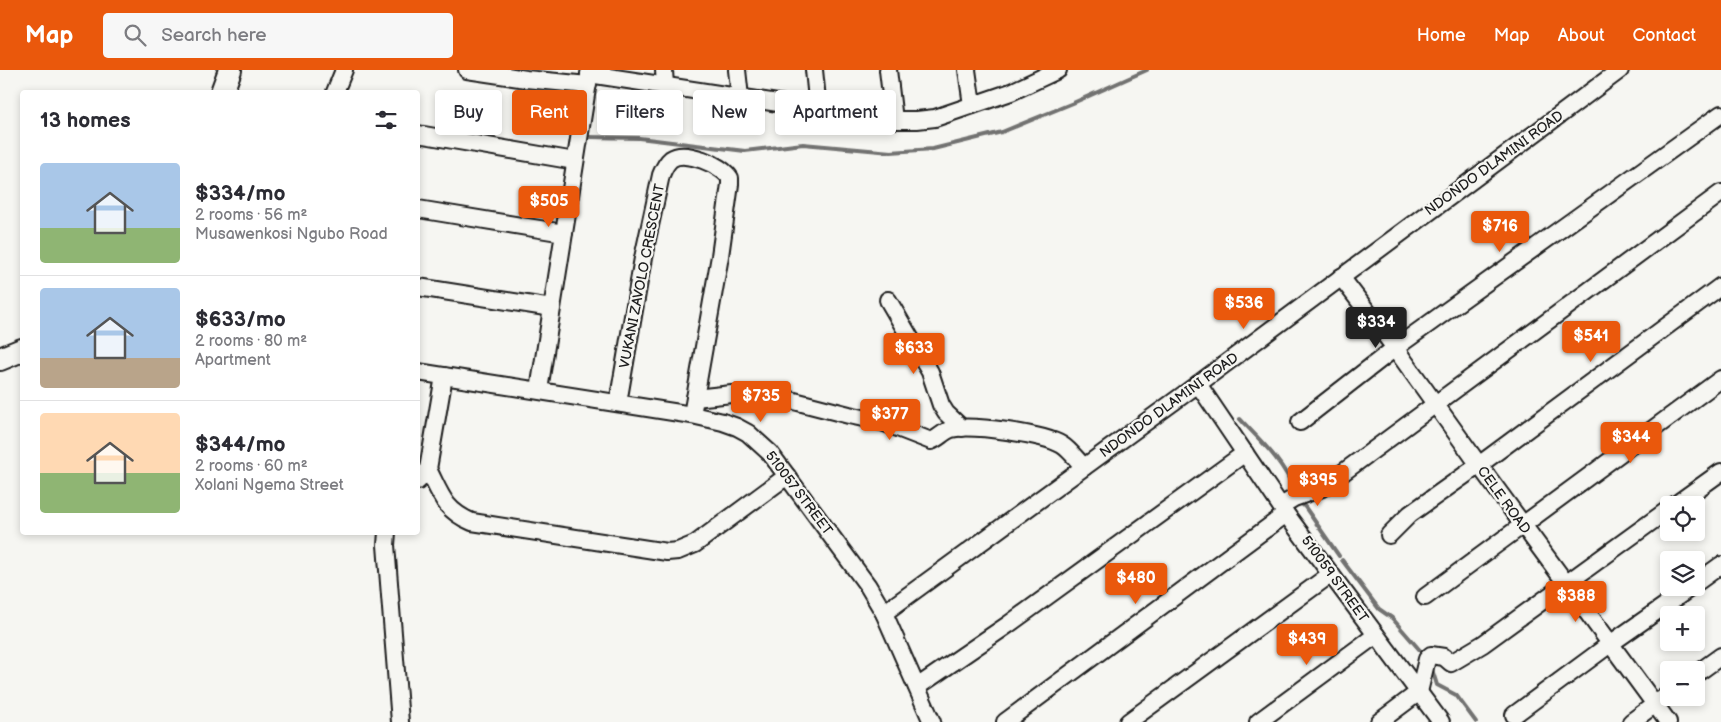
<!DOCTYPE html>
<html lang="en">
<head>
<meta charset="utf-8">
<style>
  :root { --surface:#fff; --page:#f7f7f7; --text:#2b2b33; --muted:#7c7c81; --line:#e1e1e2; --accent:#ea580c }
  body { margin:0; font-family:"Balsamiq Sans",sans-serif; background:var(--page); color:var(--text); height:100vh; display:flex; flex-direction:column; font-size:19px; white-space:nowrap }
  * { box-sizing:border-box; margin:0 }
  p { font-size:16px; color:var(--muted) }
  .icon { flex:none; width:28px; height:28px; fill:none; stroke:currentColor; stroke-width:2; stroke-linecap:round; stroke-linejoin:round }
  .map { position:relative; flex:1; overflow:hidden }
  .details { position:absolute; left:20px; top:20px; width:400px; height:445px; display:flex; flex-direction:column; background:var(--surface); border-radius:5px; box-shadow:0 2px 8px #0003 }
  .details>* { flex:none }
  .guide { position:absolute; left:435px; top:20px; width:475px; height:45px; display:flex; gap:10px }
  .tools { position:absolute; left:1660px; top:426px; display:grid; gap:10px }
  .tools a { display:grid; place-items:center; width:45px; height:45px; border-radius:5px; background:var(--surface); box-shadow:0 2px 8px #0003; font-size:25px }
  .price { position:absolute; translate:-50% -42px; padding:0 11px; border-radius:5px; background:var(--accent); color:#fff; font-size:16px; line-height:32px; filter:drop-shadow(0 1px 2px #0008) }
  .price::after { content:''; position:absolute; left:50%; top:30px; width:15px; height:11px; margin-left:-8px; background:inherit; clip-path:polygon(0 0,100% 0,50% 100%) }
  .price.active { background:#222; color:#fff }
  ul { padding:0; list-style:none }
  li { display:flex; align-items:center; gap:15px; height:125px; padding:0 20px }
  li+li { border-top:1px solid var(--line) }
  li span { display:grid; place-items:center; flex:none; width:140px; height:100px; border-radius:5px; color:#555 }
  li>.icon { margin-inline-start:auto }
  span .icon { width:60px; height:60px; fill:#fffc; stroke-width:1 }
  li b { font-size:21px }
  h2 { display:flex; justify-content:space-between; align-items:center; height:60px; padding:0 20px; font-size:21px }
  .pill { padding:0 18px; border-radius:5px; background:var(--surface); box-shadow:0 2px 8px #0003; font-size:18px; line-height:45px }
  .pill.active { background:var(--accent); color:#fff }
  header { display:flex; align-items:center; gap:30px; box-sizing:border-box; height:70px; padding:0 25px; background:var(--accent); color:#fff }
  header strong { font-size:24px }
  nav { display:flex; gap:28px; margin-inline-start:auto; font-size:18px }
  .search { width:350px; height:45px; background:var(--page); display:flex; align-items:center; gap:12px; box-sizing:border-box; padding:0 18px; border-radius:5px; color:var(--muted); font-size:19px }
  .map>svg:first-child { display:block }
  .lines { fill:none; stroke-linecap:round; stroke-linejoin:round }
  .stream { stroke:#727271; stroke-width:4 }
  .minor-casing { stroke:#1c1c1c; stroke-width:20 }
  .secondary-casing { stroke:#1c1c1c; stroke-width:26 }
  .minor { stroke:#f6f6f2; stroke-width:16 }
  .secondary { stroke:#f6f6f2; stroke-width:22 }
  .labels { text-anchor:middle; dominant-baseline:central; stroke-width:4.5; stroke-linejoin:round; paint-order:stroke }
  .street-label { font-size:14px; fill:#1c1c1c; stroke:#f6f6f2 }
</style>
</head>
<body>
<header>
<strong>Map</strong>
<div class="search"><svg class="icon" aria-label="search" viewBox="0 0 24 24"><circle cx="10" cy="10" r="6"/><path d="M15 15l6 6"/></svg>Search here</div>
<nav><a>Home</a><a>Map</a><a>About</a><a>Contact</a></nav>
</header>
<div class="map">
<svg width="1721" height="652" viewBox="0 0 1721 652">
  <rect width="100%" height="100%" fill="#f6f6f2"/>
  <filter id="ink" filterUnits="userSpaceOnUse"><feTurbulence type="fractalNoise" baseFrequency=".02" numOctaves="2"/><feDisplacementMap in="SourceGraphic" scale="10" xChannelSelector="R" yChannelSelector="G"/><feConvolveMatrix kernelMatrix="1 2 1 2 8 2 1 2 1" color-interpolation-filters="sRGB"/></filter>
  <g filter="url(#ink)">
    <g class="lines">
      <g class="stream">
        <path d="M589 67 639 68 745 81 803 74 891 82 933 79 1002 62 1073 33 1147 0"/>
        <path d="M1240 349C1261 371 1285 393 1295 422"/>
        <path d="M1298 431 1305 437 1339 486"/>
        <path d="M1342 490 1379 539 1392 548 1425 586"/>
        <path d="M1431 596 1437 615 1456 625 1476 652"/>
      </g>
      <defs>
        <g id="minor">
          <path d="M467 0 526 9 588 15"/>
          <path d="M664 0 665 16"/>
          <path d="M737 0 740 27"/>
          <path d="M814 0 818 39"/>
          <path d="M888 0 894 50"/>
          <path d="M967 0 972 35"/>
          <path d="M589 4 862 46 894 50H917L935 48 1011 22 1058 0"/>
          <path d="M335 22 344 0"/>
          <path d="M418 64 575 91"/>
          <path d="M418 139 564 163"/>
          <path d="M1341 207 1395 278 1479 395 1668 652"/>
          <path d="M418 217 552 238"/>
          <path d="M888 230 930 302 941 335 946 343 962 358"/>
          <path d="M418 302 692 345 723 352 737 357 748 363 770 383 868 516 884 543 932 652"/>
          <path d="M1198 314 1286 444 1441 652"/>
          <path d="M539 320 590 0"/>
          <path d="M695 328 732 324H767L849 345 882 352 931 371C938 369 943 362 951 359 971 354 1044 364 1062 375 1070 380 1077 390 1084 397"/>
          <path d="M618 333 643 188 661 105C663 100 666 93 671 89 685 79 722 95 730 108V114L720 186 692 345"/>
          <path d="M1300 352 1395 278 1721 44"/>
          <path d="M428 399C441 425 444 440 472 452L667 482 678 481 695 474 787 406"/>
          <path d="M418 411 428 399 444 306"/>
          <path d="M1675 435 1721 402"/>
          <path d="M1281 436 1294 428 1322 418 1721 123"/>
          <path d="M387 462 386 475 400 652"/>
          <path d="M1389 465 1410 444 1479 395 1721 216"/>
          <path d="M1696 513 1721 495"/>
          <path d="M1425 527 1721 309"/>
          <path d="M884 543 1198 314 1620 0"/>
          <path d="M1696 604 1721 586"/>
          <path d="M917 617 1009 554 1245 383"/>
          <path d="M1514 645 1610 574 1690 518"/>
          <path d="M1005 652 1286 444"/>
          <path d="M1128 652 1331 504"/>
          <path d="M1258 652 1376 565"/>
          <path d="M1379 652 1419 622 1427 589 1431 585 1444 587 1451 593 1483 574 1669 439"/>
          <path d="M1631 652 1669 624"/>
        </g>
        <g id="secondary">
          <path d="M222 22 230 0"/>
          <path d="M0 289 22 280"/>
        </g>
      </defs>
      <use href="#minor" class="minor-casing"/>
      <use href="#secondary" class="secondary-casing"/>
      <use href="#minor" class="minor"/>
      <use href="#secondary" class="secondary"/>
    </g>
  </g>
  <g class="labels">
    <g class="street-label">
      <text transform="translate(1494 93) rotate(-36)">NDONDO DLAMINI ROAD</text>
      <text transform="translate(642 206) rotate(-79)">VUKANI ZAVOLO CRESCENT</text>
      <text transform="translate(1169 335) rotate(-36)">NDONDO DLAMINI ROAD</text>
      <text transform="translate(799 423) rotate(53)">510057 STREET</text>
      <text transform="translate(1504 430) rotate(54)">CELE ROAD</text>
      <text transform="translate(1335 509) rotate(54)">510059 STREET</text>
    </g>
  </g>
</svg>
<div class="tools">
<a><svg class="icon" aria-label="locate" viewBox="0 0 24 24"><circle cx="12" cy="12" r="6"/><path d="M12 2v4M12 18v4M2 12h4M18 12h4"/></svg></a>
<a><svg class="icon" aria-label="layers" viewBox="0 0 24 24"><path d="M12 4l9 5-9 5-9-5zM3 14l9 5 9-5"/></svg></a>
<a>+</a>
<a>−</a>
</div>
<b class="price" style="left:549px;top:158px">$505</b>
<b class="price" style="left:1500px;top:183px">$716</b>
<b class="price" style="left:1244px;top:260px">$536</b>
<b class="price active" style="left:1376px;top:279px">$334</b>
<b class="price" style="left:1591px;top:293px">$541</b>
<b class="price" style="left:914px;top:305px">$633</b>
<b class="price" style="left:761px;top:353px">$735</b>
<b class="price" style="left:890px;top:371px">$377</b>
<b class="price" style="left:1631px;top:394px">$344</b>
<b class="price" style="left:1318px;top:437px">$395</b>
<b class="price" style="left:1136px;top:535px">$480</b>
<b class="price" style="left:1576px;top:553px">$388</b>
<b class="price" style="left:1307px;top:596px">$439</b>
<div class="guide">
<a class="pill">Buy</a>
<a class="pill active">Rent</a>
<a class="pill">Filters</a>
<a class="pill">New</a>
<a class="pill">Apartment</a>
</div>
<section class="details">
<h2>13 homes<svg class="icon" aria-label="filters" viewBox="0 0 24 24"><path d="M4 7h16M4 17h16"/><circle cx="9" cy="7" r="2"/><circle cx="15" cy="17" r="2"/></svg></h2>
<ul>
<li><span style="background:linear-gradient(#a9c7e8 65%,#8fb573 0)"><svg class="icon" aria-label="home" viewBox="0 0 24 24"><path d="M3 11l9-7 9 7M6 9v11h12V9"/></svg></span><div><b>$334/mo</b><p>2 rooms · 56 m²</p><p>Musawenkosi Ngubo Road</p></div></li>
<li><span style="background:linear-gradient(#a9c7e8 70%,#b9a48a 0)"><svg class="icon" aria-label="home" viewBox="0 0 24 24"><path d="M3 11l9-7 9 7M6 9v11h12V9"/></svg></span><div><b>$633/mo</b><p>2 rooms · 80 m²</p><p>Apartment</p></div></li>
<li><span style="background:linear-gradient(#ffd9b3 60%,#8fb573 0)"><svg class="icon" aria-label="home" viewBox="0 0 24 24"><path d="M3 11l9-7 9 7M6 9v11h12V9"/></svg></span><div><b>$344/mo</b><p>2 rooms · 60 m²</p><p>Xolani Ngema Street</p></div></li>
</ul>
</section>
</div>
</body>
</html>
